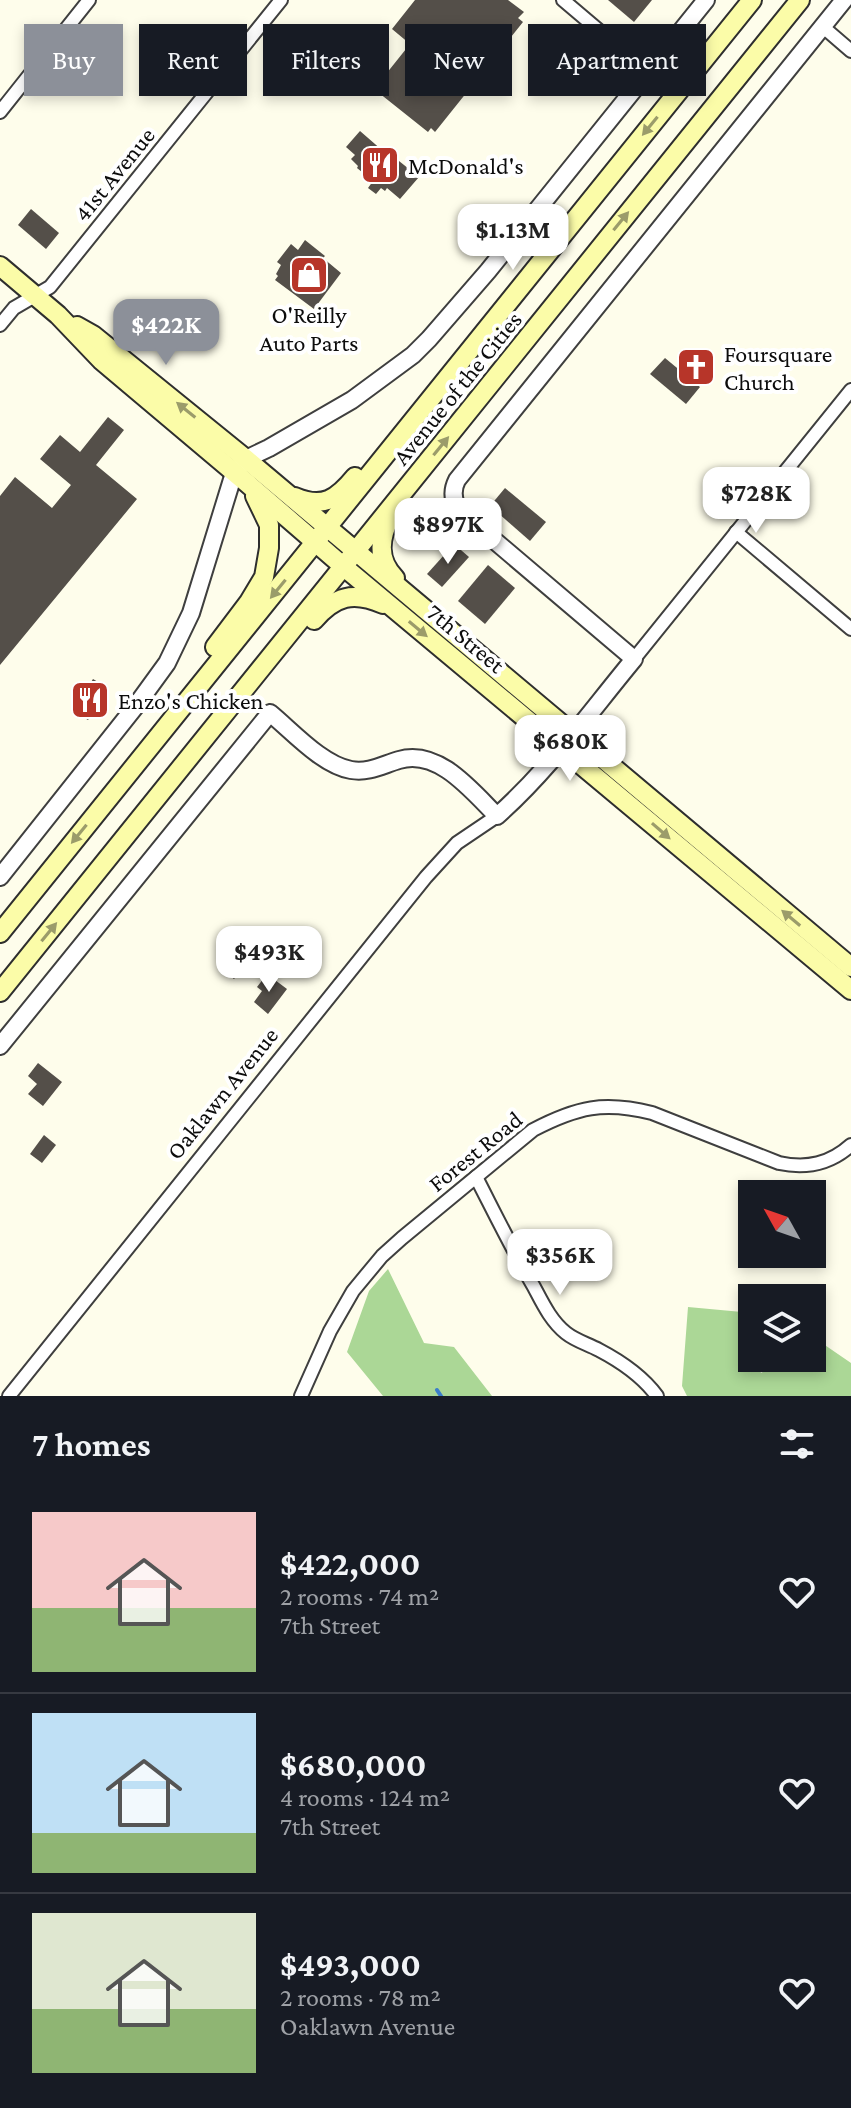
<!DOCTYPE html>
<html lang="en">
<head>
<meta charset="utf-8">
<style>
  :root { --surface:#171b24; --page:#20242c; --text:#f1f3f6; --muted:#9ea1a6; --line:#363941; --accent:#8c9099 }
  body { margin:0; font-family:"Crimson Pro",serif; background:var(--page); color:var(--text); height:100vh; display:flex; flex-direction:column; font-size:30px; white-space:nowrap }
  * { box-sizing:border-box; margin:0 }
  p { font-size:26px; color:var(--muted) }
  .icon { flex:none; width:44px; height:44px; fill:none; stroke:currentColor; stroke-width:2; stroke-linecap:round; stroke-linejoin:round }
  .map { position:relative; height:1396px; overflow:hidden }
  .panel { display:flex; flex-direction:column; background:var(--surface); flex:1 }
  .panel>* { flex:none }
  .hud { position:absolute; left:24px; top:24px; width:804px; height:72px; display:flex; gap:16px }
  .needle { width:52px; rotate:310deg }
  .tools { position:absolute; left:738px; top:1180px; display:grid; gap:16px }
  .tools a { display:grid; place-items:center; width:88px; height:88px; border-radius:0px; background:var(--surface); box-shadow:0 4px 12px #0003; font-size:40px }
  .price { position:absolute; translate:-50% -68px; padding:0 18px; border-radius:16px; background:#fff; color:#222; font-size:26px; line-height:52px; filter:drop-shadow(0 2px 4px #0008) }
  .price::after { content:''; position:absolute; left:50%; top:48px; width:24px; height:18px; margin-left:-12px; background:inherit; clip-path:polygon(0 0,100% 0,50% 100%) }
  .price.current { background:var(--accent); color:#fff }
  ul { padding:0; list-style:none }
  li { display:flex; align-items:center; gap:24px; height:200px; padding:0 32px }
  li+li { border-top:2px solid var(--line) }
  li span { display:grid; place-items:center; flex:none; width:224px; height:160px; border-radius:0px; color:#555 }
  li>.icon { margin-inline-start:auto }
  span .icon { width:96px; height:96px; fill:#fffc; stroke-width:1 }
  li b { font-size:34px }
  h2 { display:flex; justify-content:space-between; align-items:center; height:96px; padding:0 32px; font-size:34px }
  .tag { padding:0 28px; border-radius:0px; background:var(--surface); box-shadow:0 4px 12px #0003; font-size:28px; line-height:72px }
  .tag.current { background:var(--accent); color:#fff }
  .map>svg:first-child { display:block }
  .forest { fill:#abd796 }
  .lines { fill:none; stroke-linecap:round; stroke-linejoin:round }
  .stream { stroke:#3b7ec9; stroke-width:4 }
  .building { fill:#544f49 }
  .minor-casing { stroke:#3f3f3f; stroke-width:16 }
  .tertiary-casing { stroke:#3f3f3f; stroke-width:20 }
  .secondary-casing { stroke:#2e2e2e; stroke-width:22 }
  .minor { stroke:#fff; stroke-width:12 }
  .tertiary { stroke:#fff; stroke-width:16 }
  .secondary { stroke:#fbfca8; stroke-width:18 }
  .oneway { fill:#9b9c6a }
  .labels { text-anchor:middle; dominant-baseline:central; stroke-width:8; stroke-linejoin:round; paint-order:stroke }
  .poi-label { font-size:24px; fill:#0c0c0c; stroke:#fff; text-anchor:start }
  .street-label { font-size:24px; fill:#0c0c0c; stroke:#fff }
</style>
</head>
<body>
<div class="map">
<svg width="851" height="1396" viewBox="0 0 851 1396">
  <rect width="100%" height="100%" fill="#fefdeb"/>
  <g class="forest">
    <path d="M388 1269 424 1343 454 1347 492 1396H383L347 1352 369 1291Z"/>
    <path d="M688 1307 742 1312 752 1344V1358H756L761 1373 786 1358H812V1342L816 1339 851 1363V1396H687L682 1386Z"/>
  </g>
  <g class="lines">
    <path class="stream" d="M437 1390 441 1396"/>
  </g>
  <g class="building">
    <path d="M415 0H508L524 12 518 18 523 22 435 132 431 128 428 132 374 89 410 44 392 29Z"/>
    <path d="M608 0H652L634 22Z"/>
    <path d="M360 131 398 164 399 161 419 177 400 199 387 188 385 191 381 188 376 194 368 188 373 181 357 168 358 166 351 159 355 155 346 147Z"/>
    <path d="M31 209 59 233 46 249 18 225Z"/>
    <path d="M305 240 325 256 323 258 341 273 314 309 275 280 278 276 276 274 281 265 277 262 291 244 298 250Z"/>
    <path d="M665 358 700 387 686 404 650 374Z"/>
    <path d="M108 417 124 430 96 465 137 499 0 665V496L15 477 52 508 71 485 40 459 60 435 80 452Z"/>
    <path d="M505 488 546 522 530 541 490 506Z"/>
    <path d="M454 544 469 557 442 587 427 574Z"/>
    <path d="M488 565 515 588 485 624 458 601Z"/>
    <path d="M93 679 108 688 88 720 73 711Z"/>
    <path d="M234 956 246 965 234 979 222 970Z"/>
    <path d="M267 974 287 989 268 1014 254 1002 262 991 257 987Z"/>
    <path d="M38 1063 62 1082 43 1106 28 1094 37 1084 28 1076Z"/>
    <path d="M44 1135 56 1145 42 1163 30 1154Z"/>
  </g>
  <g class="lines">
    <defs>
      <g id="minor">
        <path d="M563 0 648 72"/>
        <path d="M822 26 851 51"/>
        <path d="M0 112 89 0"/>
        <path d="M0 325 14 308 50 287 281 0"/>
        <path d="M736 532 851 629"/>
        <path d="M634 659 851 390"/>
        <path d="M476 1177C495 1214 513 1251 534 1287 543 1304 551 1321 566 1333 576 1341 588 1344 599 1350 620 1361 643 1377 657 1396"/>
        <path d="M9 1396 426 877 457 843 497 816"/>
        <path d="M301 1396 330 1331 353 1291 382 1256 402 1238 533 1130C577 1107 604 1101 652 1113L779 1163C807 1169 830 1164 851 1145"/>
      </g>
      <g id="tertiary">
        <path d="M0 877 135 707 167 663 191 613 234 473 246 459 269 448 352 400 413 355 429 339 488 271 706 0"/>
        <path d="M0 1046 270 713C292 731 322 765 351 770 369 773 382 765 399 760 438 748 472 791 497 816 549 770 590 712 634 659L462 513C453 503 451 492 457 480L844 0"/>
      </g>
      <g id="secondary">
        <path d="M0 266 58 315 101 360 247 483 344 567 851 990"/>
        <path d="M77 326 93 335 246 459 851 967"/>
        <path d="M295 497C323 509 337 499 355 477"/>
        <path d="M390 518C379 539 377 560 395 578"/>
        <path d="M314 620C335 596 353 591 383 604"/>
        <path d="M215 647 249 602 264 577 269 548V525L255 496"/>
        <path d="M0 933 752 0"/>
        <path d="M0 992 800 0"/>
      </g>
    </defs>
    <use href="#minor" class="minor-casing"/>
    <use href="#tertiary" class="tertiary-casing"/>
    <use href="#secondary" class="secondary-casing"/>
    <use href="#minor" class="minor"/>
    <use href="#tertiary" class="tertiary"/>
    <use href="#secondary" class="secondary"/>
  </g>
  <defs><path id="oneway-solid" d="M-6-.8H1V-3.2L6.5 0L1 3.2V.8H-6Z" transform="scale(2)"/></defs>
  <g class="oneway">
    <use href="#oneway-solid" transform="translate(650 126) rotate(129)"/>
    <use href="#oneway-solid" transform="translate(621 221) rotate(-51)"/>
    <use href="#oneway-solid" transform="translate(186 410) rotate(-141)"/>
    <use href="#oneway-solid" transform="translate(441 446) rotate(-51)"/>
    <use href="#oneway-solid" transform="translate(278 589) rotate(129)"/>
    <use href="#oneway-solid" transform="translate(418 629) rotate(40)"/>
    <use href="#oneway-solid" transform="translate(661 831) rotate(41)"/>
    <use href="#oneway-solid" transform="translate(79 834) rotate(129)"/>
    <use href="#oneway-solid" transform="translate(791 918) rotate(-140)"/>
    <use href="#oneway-solid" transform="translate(49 932) rotate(-51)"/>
  </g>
  <defs>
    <symbol id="restaurant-square" viewBox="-11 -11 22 22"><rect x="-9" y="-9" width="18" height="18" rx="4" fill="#b73529" stroke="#fff"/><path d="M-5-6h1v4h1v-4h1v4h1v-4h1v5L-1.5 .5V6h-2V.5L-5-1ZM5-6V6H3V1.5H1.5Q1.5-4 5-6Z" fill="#fff"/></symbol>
    <symbol id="shop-square" viewBox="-11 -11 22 22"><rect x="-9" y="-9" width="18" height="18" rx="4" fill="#b73529" stroke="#fff"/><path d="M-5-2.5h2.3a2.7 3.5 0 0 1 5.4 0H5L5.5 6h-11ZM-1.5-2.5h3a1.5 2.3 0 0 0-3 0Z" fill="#fff"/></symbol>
    <symbol id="church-square" viewBox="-11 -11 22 22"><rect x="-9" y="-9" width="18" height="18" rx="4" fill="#b73529" stroke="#fff"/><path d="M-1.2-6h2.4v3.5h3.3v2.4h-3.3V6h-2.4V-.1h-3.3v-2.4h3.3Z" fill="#fff"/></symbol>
  </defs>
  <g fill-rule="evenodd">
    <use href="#restaurant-square" x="358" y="143" width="44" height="44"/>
    <use href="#shop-square" x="287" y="253" width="44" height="44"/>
    <use href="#church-square" x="674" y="345" width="44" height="44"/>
    <use href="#restaurant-square" x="68" y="678" width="44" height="44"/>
  </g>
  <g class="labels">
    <g class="poi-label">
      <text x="408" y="165">McDonald's</text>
      <text x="309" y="314" text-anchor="middle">O'Reilly<tspan x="309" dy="28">Auto Parts</tspan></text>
      <text x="724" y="353">Foursquare<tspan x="724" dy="28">Church</tspan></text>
      <text x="118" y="700">Enzo's Chicken</text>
    </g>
    <g class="street-label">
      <text transform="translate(114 174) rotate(-51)">41st Avenue</text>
      <text transform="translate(457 388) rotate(-51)">Avenue of the Cities</text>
      <text transform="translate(466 638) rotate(40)">7th Street</text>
      <text transform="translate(222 1093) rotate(-51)">Oaklawn Avenue</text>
      <text transform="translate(475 1151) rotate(-39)">Forest Road</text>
    </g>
  </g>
</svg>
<div class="tools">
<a><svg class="needle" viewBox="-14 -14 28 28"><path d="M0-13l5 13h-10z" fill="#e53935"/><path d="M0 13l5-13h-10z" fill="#9ea1a6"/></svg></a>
<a><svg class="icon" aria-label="layers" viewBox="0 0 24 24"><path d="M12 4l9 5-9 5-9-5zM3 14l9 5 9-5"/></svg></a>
</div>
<b class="price" style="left:513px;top:272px">$1.13M</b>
<b class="price current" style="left:166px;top:367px">$422K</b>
<b class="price" style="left:756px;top:535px">$728K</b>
<b class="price" style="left:448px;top:566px">$897K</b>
<b class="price" style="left:570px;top:783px">$680K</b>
<b class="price" style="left:269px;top:994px">$493K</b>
<b class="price" style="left:560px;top:1297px">$356K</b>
<div class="hud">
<a class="tag current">Buy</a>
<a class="tag">Rent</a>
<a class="tag">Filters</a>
<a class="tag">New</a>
<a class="tag">Apartment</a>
</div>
</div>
<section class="panel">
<h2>7 homes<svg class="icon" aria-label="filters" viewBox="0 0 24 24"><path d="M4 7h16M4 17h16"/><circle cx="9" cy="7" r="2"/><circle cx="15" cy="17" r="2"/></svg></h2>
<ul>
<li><span style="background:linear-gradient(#f6c9c9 60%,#8fb573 0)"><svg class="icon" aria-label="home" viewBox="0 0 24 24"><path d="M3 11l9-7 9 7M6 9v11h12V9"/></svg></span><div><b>$422,000</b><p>2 rooms · 74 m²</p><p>7th Street</p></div><svg class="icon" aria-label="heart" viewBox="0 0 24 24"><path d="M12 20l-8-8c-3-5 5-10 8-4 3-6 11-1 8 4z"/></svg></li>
<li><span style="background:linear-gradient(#bfe0f5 75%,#8fb573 0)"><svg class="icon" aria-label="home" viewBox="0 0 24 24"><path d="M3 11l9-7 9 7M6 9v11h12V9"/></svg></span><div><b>$680,000</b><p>4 rooms · 124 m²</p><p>7th Street</p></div><svg class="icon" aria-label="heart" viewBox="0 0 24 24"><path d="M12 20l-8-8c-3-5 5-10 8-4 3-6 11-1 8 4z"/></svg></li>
<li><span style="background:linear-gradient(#dfe7d0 60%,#8fb573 0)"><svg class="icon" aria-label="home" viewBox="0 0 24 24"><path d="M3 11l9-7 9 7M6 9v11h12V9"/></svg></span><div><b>$493,000</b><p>2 rooms · 78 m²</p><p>Oaklawn Avenue</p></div><svg class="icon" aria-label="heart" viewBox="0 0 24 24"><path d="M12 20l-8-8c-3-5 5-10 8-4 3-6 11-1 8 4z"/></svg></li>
</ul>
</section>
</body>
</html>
